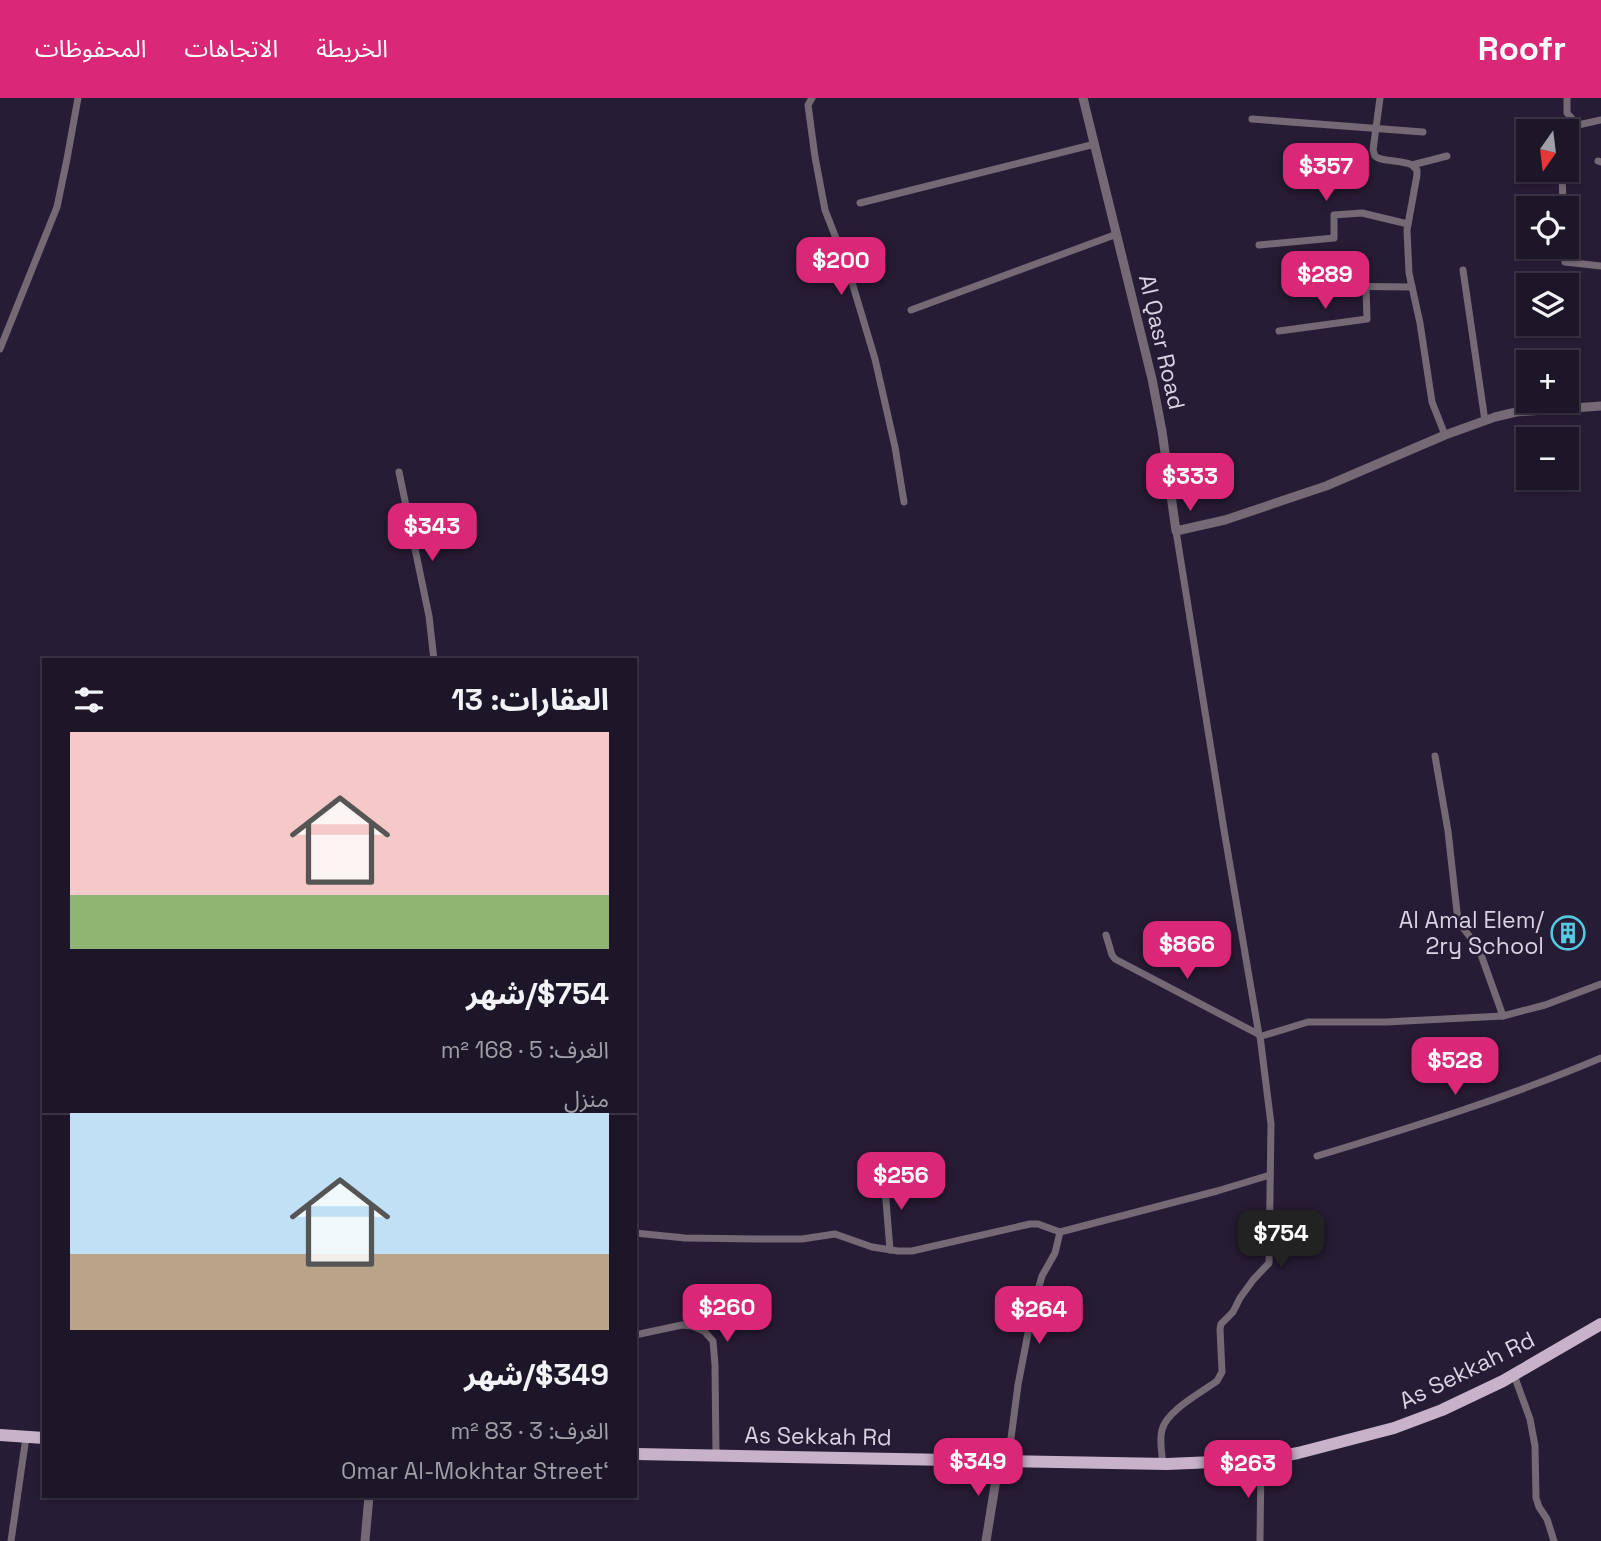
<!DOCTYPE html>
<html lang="ar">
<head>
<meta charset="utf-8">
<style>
  :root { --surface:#1d1528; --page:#2a2234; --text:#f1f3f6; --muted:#a09fa8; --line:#3b3445; --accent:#db2777 }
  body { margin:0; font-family:"Space Grotesk","Noto Sans Arabic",sans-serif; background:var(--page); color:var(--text); direction:rtl; height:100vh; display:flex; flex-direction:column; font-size:26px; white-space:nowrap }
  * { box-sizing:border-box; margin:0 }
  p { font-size:23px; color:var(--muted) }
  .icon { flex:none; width:38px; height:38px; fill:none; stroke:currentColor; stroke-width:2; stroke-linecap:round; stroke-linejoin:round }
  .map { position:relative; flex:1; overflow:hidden; direction:ltr }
  .details { position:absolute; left:42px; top:560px; width:595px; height:840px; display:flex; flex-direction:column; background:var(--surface); border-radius:0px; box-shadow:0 2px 5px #0004,0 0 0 2px var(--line); direction:rtl }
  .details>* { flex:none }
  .needle { width:46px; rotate:194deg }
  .tools { position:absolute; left:1516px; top:21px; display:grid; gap:14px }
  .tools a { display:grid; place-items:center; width:63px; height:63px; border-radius:0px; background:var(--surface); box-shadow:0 2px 5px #0004,0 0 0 2px var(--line); font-size:35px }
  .price { position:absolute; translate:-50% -60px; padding:0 16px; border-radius:14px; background:var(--accent); color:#fff; font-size:23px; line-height:46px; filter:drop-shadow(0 2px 4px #0008) }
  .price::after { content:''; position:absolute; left:50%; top:42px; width:21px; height:16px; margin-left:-10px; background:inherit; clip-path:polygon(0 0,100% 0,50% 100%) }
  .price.on { background:#222; color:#fff }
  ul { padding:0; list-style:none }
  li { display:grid; align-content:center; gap:14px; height:371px; padding:0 28px }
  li+li { border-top:2px solid var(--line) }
  li span { display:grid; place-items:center; height:217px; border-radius:0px; color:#555 }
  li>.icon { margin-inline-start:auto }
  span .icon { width:126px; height:126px; fill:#fffc; stroke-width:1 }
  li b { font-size:30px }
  h2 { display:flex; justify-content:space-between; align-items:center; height:84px; padding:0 28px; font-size:30px }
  header { display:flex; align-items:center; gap:42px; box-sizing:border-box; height:98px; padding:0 35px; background:var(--accent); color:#fff }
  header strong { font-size:33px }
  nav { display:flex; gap:38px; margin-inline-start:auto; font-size:24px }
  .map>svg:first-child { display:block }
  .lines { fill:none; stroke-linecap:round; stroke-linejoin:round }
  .minor { stroke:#746975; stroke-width:7 }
  .tertiary { stroke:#746975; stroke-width:9 }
  .primary { stroke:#c7b2c9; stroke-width:12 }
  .labels { text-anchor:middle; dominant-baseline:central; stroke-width:5; stroke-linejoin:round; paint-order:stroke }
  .street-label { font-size:23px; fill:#dad3e3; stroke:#271c35 }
  .poi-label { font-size:23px; fill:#dad3e3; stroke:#271c35; text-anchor:end }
</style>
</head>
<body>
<header>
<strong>Roofr</strong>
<nav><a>الخريطة</a><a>الاتجاهات</a><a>المحفوظات</a></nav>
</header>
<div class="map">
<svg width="1601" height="1443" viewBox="0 0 1601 1443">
  <rect width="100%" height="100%" fill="#271c35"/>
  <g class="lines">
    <g class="minor">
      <path d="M812 0 808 7 815 59 825 112 848 171 875 261 895 349 904 404"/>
      <path d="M1380 0 1373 52C1374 54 1374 57 1375 58 1381 64 1403 62 1412 67L1447 58"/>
      <path d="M1567 0V15L1578 27 1601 22"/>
      <path d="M1252 21 1423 34"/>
      <path d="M1598 63 1601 64"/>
      <path d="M1412 67 1417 72V77L1407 132 1409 175 1420 225 1432 304 1445 337"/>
      <path d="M1562 72 1563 110"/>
      <path d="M860 105 1095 46"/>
      <path d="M1259 147 1334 140V117L1362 115 1408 126"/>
      <path d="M1565 149V164L1601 168"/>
      <path d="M1463 172 1485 323"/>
      <path d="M1320 188 1412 189"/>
      <path d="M911 212 1117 136"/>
      <path d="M1279 233 1367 221 1366 189"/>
      <path d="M0 251 57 109 67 61 78 0"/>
      <path d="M399 374 429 518 434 562"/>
      <path d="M1176 433 1224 732 1259 937 1262 938 1308 924H1386L1503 918 1545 907 1601 886"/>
      <path d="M1435 658 1448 733 1458 823 1479 851 1503 918"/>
      <path d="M1106 837 1112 857 1115 861 1258 936"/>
      <path d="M1317 1058C1413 1029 1509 999 1601 960"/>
      <path d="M884 1078 890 1152"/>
      <path d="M635 1135 685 1140 758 1141H802L835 1136 872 1149 898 1153H912L1030 1126H1038L1060 1134 1217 1093 1270 1077"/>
      <path d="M635 1237 682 1227 692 1228 704 1233 713 1243 715 1267 716 1357"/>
      <path d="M1514 1277 1530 1321 1535 1348 1536 1400 1539 1409 1547 1421 1554 1443"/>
      <path d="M1008 1363 1018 1287 1033 1209 1042 1178 1055 1155 1060 1134"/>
      <path d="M1163 1366C1162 1356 1159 1342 1162 1332 1166 1313 1202 1294 1217 1283L1222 1274 1220 1231 1221 1226 1233 1214 1240 1200 1253 1182 1269 1165 1271 1026 1260 938"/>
      <path d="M11 1443 26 1339"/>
      <path d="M1260 1443 1261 1362"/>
    </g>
    <g class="tertiary">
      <path d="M1083 0 1152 281 1162 333 1176 433 1225 422 1326 388 1445 337 1495 319 1516 314 1601 308"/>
      <path d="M365 1443 369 1398"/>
      <path d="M986 1443 999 1363"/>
    </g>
    <g class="primary">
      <path d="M0 1337 44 1340"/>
      <path d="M635 1356 1167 1366 1261 1362 1298 1355 1394 1330 1442 1312 1503 1283 1601 1226"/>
    </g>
  </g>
  <defs>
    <symbol id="building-ring" viewBox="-11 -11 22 22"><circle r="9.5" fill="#271c35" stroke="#55cadf" stroke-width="1.5"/><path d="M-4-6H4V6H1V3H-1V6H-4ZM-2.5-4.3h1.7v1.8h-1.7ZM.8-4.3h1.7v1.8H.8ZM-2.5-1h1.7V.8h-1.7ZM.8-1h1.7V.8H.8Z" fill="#55cadf"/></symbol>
  </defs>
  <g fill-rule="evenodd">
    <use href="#building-ring" x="1549" y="816" width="38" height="38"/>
  </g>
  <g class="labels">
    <g class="street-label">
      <text transform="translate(1162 244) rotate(77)">Al Qasr Road</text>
      <text transform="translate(1467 1272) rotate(-26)">As Sekkah Rd</text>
      <text transform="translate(818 1338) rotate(1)">As Sekkah Rd</text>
    </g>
    <g class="poi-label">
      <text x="1544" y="822">Al Amal Elem/<tspan x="1544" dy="26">2ry School</tspan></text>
    </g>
  </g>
</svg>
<div class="tools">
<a><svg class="needle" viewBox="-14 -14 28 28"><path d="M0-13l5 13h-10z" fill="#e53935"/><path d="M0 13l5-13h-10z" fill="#a09fa8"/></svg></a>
<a><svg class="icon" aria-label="locate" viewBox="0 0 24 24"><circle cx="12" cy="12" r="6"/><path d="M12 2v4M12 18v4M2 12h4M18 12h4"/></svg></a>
<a><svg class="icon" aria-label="layers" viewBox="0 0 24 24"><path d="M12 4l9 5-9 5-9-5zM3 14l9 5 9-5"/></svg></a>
<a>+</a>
<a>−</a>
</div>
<b class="price" style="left:1326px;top:105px">$357</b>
<b class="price" style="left:841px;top:199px">$200</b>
<b class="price" style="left:1325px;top:213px">$289</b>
<b class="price" style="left:1190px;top:415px">$333</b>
<b class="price" style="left:432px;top:465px">$343</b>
<b class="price" style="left:1187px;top:883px">$866</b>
<b class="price" style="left:1455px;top:999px">$528</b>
<b class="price" style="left:901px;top:1114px">$256</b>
<b class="price on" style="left:1281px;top:1172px">$754</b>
<b class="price" style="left:727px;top:1246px">$260</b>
<b class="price" style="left:1039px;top:1248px">$264</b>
<b class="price" style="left:978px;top:1400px">$349</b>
<b class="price" style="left:1248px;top:1402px">$263</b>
<section class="details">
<h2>العقارات: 13<svg class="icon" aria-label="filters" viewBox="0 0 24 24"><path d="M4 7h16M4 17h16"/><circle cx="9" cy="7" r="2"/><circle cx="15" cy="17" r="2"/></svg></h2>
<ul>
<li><span style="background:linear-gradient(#f6c9c9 75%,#8fb573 0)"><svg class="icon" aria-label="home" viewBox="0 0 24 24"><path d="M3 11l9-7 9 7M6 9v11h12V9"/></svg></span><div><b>$754/شهر</b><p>الغرف: 5 · 168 m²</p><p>منزل</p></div></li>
<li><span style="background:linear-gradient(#bfe0f5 65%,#b9a48a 0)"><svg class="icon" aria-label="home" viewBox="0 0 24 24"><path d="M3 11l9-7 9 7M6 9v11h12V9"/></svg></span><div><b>$349/شهر</b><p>الغرف: 3 · 83 m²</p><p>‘Omar Al-Mokhtar Street</p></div></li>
</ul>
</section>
</div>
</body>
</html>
